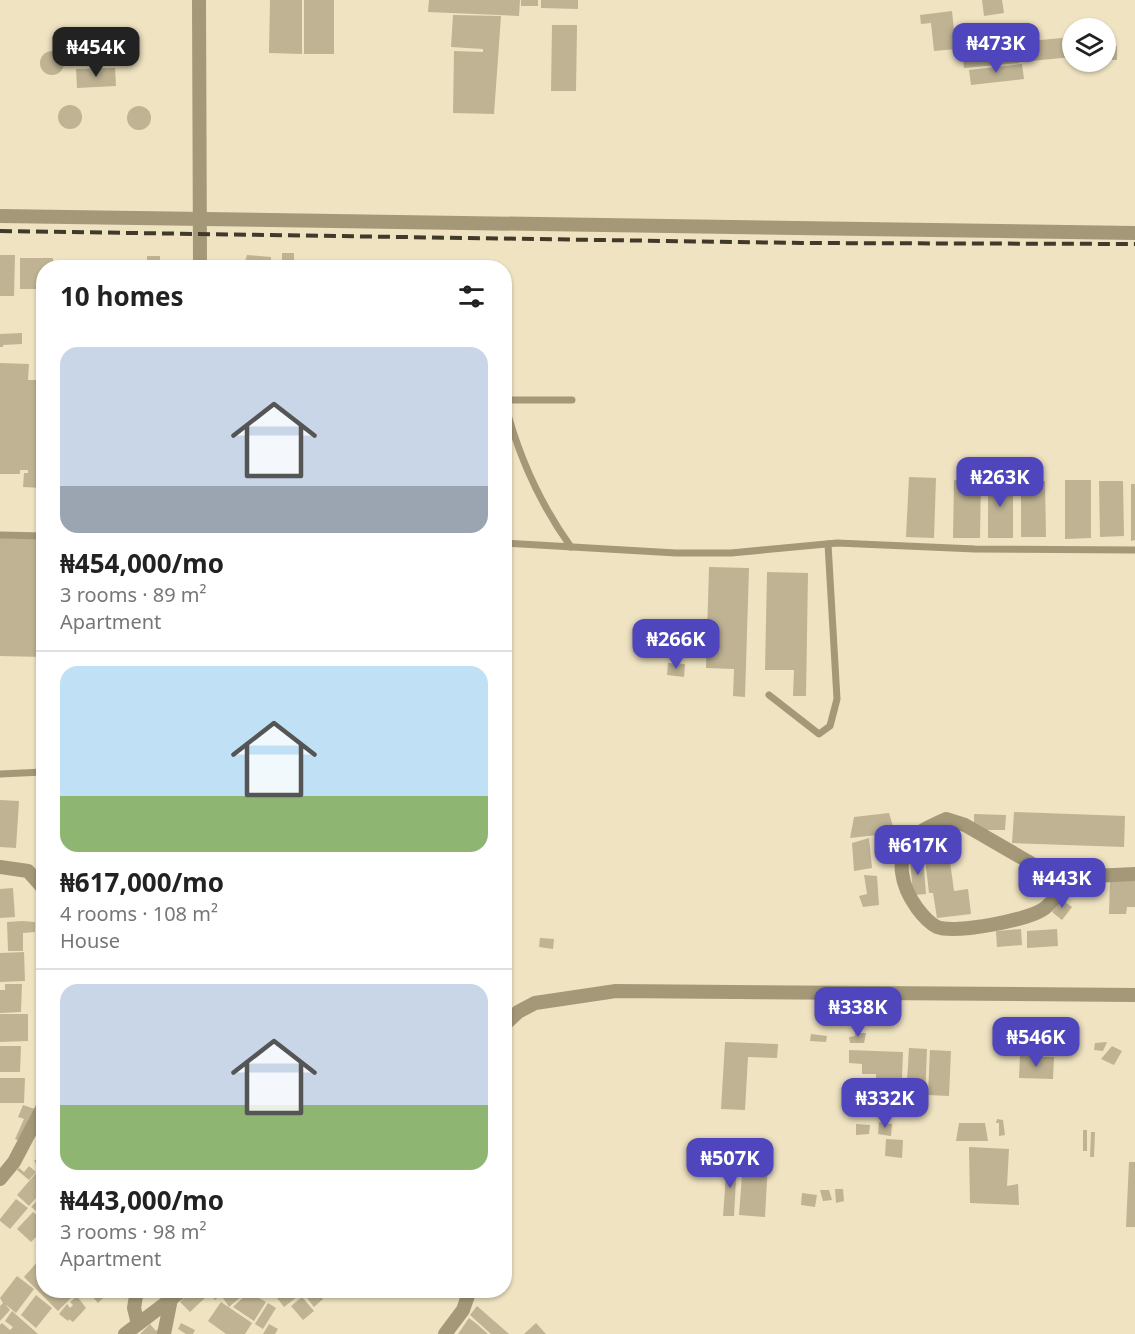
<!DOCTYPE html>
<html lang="en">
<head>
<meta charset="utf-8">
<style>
  :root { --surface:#fff; --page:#f6f6f6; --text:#222; --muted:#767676; --line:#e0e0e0; --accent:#4f46bd }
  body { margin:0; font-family:"Noto Sans",sans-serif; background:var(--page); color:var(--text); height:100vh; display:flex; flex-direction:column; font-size:22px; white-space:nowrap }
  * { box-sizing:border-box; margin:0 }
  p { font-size:20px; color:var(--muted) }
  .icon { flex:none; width:33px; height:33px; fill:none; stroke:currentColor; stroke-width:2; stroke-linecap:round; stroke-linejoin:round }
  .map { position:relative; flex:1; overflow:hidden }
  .drawer { position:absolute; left:36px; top:260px; width:476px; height:1038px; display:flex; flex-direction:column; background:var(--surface); border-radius:24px; box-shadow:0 2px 4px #0004 }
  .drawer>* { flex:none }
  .controls { position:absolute; left:1062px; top:18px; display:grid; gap:12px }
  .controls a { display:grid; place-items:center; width:54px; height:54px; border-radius:50%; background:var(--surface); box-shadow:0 2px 4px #0004; font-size:30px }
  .price { position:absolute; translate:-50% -51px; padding:0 14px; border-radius:12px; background:var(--accent); color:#fff; font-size:20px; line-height:39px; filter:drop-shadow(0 2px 3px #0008) }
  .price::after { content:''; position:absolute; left:50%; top:36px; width:18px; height:14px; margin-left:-9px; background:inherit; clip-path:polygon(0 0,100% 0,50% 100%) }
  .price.on { background:#222; color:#fff }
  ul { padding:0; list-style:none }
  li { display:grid; align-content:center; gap:12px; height:318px; padding:0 24px }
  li+li { border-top:2px solid var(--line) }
  li span { display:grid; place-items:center; height:186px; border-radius:18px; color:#555 }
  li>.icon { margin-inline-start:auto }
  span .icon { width:108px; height:108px; fill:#fffc; stroke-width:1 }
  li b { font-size:26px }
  h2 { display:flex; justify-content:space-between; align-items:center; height:72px; padding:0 24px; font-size:26px }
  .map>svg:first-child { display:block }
  .building { fill:#bfb393 }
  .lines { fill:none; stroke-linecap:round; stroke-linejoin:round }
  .service { stroke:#a49879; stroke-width:7 }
  .minor { stroke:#a49879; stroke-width:14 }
  .rail { stroke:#413a2b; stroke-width:4; stroke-dasharray:12 6; stroke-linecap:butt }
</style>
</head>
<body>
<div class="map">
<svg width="1135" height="1334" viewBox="0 0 1135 1334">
  <rect width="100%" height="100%" fill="#efe3c2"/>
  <g class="building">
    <path d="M270 0H302V54L269 53Z"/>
    <rect x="304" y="0" width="30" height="54"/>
    <path d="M429 0H520L519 16 428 12Z"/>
    <rect x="521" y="0" width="17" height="6"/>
    <path d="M541 0H578V9L541 8Z"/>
    <path d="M982 0H1002L1004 13 984 16Z"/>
    <path d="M952 11 956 49 934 51 931 23 921 24 920 15Z"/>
    <path d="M453 15 501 16 494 114 453 113 454 51 483 52V49L451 47Z"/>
    <path d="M552 25H577L576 91H551Z"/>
    <path d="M1072 37V57L1031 61 1030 41Z"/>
    <path d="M1018 42 1019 63 964 68 962 47Z"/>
    <rect x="1106" y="46" width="11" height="14"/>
    <circle cx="52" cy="63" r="12"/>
    <path d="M1022 64 1024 79 971 85 969 70Z"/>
    <path d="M115 68 116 86 77 88 76 69Z"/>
    <circle cx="70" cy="117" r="12"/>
    <circle cx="139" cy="118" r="12"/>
    <rect x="282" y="253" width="12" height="8"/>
    <path d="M0 255H15L14 296H0Z"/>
    <path d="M247 255 271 257V261H275L274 267H243Z"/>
    <path d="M147 256H160V267H137V263H147Z"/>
    <path d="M20 258H53V267H44V289H20Z"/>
    <path d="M22 333V344L3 345V347H0V334Z"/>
    <path d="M0 363 29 364 28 380H44V488L23 487 24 473H28V470H20V474H0Z"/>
    <path d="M909 477 936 478 934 538 906 537Z"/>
    <rect x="988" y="477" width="25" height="61"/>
    <path d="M954 480H981L980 538H953Z"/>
    <path d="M1065 480H1091V538L1065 539Z"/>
    <path d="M1021 481H1045L1046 537H1021Z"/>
    <path d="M1099 481H1123L1124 536 1100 537Z"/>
    <path d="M1131 484H1135V540L1131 541Z"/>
    <path d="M0 538 44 539V657L0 656Z"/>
    <path d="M709 567 749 568 745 697 733 696 734 669 706 668Z"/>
    <path d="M767 572 808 573 806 696H793L794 670H765Z"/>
    <path d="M668 663 685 664 684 677 667 675Z"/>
    <path d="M0 800 19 801 16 848 0 847Z"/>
    <path d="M1014 812 1125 816 1124 847 1012 843Z"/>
    <path d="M889 813 895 833 850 838 854 817Z"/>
    <path d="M974 814 1006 815 1005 830H974Z"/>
    <path d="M869 838 872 868 854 871 852 843Z"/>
    <path d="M948 842 949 853 929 855 928 845Z"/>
    <path d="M949 854 954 891 968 889 971 914 937 918 933 893H929L925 858Z"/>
    <path d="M923 857 926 894 913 895 910 858Z"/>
    <path d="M864 875 877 876 879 905 863 907 859 896 867 894Z"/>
    <path d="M1110 880H1135V907H1127L1126 914H1109Z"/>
    <path d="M13 888 15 917 0 918V889Z"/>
    <path d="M1061 899 1072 907 1062 920 1052 912Z"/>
    <path d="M22 921 35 922V932L23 933V951H8L7 922Z"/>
    <path d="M1021 929 1022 945 997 947 996 931Z"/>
    <path d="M1057 929 1058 946 1027 948V931Z"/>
    <path d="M540 938 554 939 553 949 539 947Z"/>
    <path d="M24 952 25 981 0 982V953Z"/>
    <path d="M5 984H22L21 1012 0 1013V990H5Z"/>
    <path d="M0 1014H28V1041L0 1042Z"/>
    <path d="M855 1033H866L864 1043H850L849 1037 855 1036Z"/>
    <path d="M811 1034 827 1036 826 1042 810 1041Z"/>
    <path d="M725 1042 778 1044 777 1058 748 1057 745 1110 721 1109Z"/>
    <path d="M1107 1042 1103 1051 1094 1050 1095 1043Z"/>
    <path d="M0 1046H21L20 1072H0Z"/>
    <path d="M1112 1046 1122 1051 1114 1065 1101 1059Z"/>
    <path d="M909 1048 927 1049 925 1099 906 1098Z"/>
    <path d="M849 1050 903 1052 901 1102H875L876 1074H862V1064L849 1063Z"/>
    <path d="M930 1050 951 1051 949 1096 928 1095Z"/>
    <path d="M1020 1056 1054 1057 1053 1079 1019 1078Z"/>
    <path d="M0 1078H25L24 1103H0Z"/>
    <path d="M23 1105 35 1109 22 1142 15 1139 24 1119 18 1117Z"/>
    <path d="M997 1119 1003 1120 1005 1135 999 1136V1123H996Z"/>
    <path d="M879 1122 892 1124 891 1136 878 1134Z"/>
    <path d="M959 1123H985L988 1141H956Z"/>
    <path d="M856 1124 870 1125 869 1134 856 1135Z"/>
    <rect x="1083" y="1130" width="4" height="21"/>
    <path d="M1091 1132H1095L1094 1157H1090Z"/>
    <path d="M886 1139 903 1140 902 1158 885 1156Z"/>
    <path d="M969 1147 1009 1149 1007 1186 1018 1184 1019 1205 970 1203Z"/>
    <path d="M41 1155 44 1157V1174L35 1164 36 1163 34 1161Z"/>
    <path d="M727 1161 737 1162 734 1216H723Z"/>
    <path d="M743 1162 768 1163 765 1217 739 1215Z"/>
    <path d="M1129 1162H1135V1227H1126Z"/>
    <path d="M29 1166 36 1172 29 1180 17 1170 19 1168 24 1172Z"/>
    <path d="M37 1172 44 1178V1189L29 1206 17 1195Z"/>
    <path d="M835 1189H843L844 1201 836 1203Z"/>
    <path d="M820 1190H829L832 1200 823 1201Z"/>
    <path d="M44 1193V1217L31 1207Z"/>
    <path d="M802 1193 817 1195 815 1207 801 1205Z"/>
    <path d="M16 1199 28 1208 10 1229 0 1221V1219Z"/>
    <path d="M33 1212 44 1221V1229L31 1242 17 1229Z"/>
    <path d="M39 1260 44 1264V1290H73L76 1293 58 1311 24 1277Z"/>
    <path d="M17 1276 34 1289 16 1313 5 1304 10 1310 0 1321V1306L3 1303 0 1298Z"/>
    <path d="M92 1290H96L103 1298 98 1303 89 1293Z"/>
    <path d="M194 1290H205L209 1294 190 1312 180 1302Z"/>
    <path d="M207 1290H227L215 1300Z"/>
    <path d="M233 1290H249L229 1307 223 1298Z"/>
    <path d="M288 1290H306L284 1307 277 1298Z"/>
    <path d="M309 1290H316L323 1299 314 1307 304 1294Z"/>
    <path d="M249 1292 266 1302 254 1321 233 1307Z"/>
    <path d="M36 1295 52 1308 36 1328 21 1315Z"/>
    <path d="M77 1296 86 1308 73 1322 69 1319 68 1321 59 1314 67 1304 70 1308 73 1305 70 1302Z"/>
    <path d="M302 1297 314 1311 303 1320 291 1306Z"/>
    <path d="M221 1302 252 1323 245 1334H226L208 1321Z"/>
    <path d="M268 1303 276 1308 263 1329 255 1324Z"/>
    <path d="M477 1306 509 1334H491L470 1315Z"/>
    <path d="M12 1311 38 1334H0V1325L2 1323 10 1330 13 1327 5 1321Z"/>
    <path d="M469 1318 478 1325 488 1334H458Z"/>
    <path d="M181 1323 195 1330 193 1334H186L178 1329Z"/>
    <path d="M536 1323 546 1334H524Z"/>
    <path d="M150 1324 156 1331 159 1328 163 1334H140Z"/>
    <path d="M269 1324 278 1329 275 1334H263Z"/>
  </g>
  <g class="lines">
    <g class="service">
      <path d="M504 400C517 452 540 504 571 547"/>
      <path d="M504 400H572"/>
      <path d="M0 535 44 536"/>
      <path d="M504 543 676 553H731L837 543 975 549 1135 550"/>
      <path d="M769 695 819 734 830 726 837 699 828 544"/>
      <path d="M0 774 44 772"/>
    </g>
    <g class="minor">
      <path d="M199 0 200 267"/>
      <path d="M0 216 1135 233"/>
      <path d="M946 819 965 825 1067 884C1060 891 1053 901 1045 908 1030 920 955 934 937 927 929 923 923 916 917 908 902 887 893 858 914 837 921 829 936 824 946 819Z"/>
      <path d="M0 867 28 871 44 889"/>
      <path d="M1067 884 1092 876 1135 874"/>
      <path d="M504 1025 518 1012 535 1003 616 991 1135 995"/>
      <path d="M0 1179 14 1162 44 1105"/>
      <path d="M137 1290 134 1308 138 1324"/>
      <path d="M125 1334 183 1290"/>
      <path d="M164 1334 171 1299"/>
      <path d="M445 1334 463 1310 470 1290"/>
    </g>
    <path class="rail" d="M0 231 801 243 1135 244"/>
  </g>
</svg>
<div class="controls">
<a><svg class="icon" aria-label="layers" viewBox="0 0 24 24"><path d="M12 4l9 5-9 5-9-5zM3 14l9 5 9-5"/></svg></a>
</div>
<b class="price" style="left:996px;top:74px">₦473K</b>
<b class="price on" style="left:96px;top:78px">₦454K</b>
<b class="price" style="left:1000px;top:508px">₦263K</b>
<b class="price" style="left:676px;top:670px">₦266K</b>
<b class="price" style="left:918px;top:876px">₦617K</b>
<b class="price" style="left:1062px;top:909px">₦443K</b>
<b class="price" style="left:858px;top:1038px">₦338K</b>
<b class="price" style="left:1036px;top:1068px">₦546K</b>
<b class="price" style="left:885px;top:1129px">₦332K</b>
<b class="price" style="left:730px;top:1189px">₦507K</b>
<section class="drawer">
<h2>10 homes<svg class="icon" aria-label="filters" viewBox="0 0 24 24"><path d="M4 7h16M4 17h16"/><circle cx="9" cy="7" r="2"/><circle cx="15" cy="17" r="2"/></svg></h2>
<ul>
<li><span style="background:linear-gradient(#c9d6e8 75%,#9aa5b1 0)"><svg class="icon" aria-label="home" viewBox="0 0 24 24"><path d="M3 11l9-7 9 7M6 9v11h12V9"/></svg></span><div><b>₦454,000/mo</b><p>3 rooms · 89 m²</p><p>Apartment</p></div></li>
<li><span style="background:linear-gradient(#bfe0f5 70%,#8fb573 0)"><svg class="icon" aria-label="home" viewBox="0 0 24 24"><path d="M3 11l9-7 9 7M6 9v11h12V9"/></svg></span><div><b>₦617,000/mo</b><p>4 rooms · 108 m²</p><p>House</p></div></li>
<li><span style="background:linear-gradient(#c9d6e8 65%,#8fb573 0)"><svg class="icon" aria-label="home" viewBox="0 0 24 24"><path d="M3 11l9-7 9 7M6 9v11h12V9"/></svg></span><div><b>₦443,000/mo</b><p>3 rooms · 98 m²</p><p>Apartment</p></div></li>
</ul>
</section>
</div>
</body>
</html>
